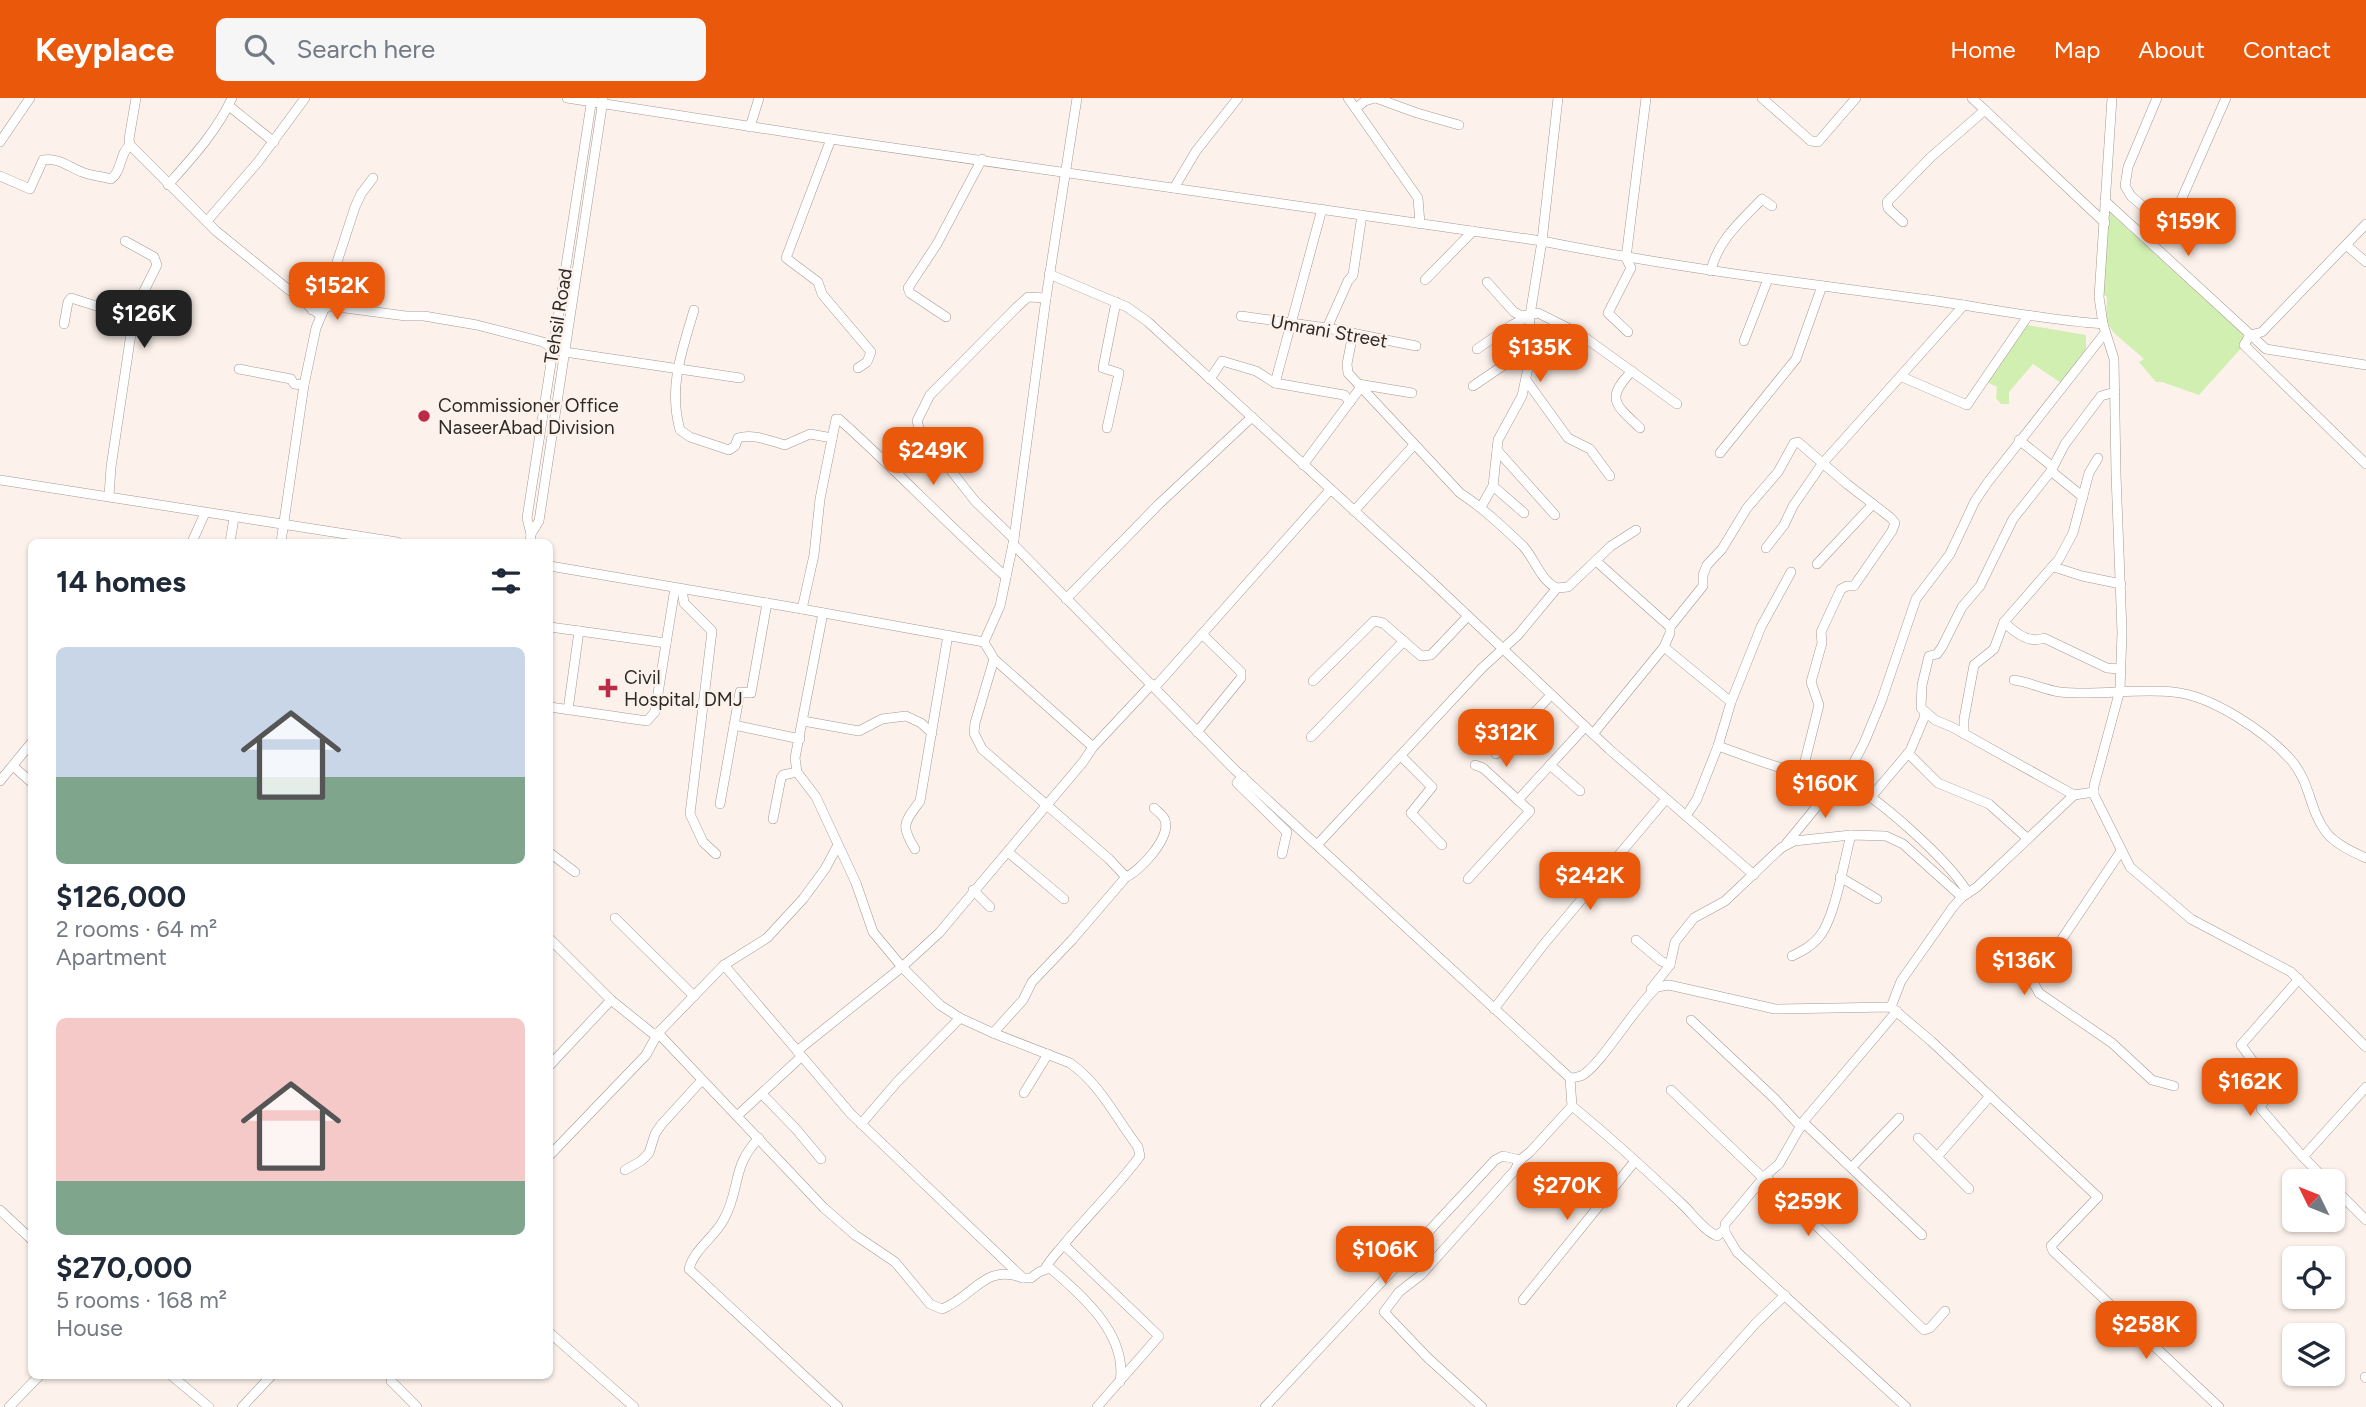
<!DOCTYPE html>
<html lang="en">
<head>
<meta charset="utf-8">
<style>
  :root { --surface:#fff; --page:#f6f6f7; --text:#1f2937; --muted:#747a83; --accent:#ea580c }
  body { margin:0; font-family:Figtree,sans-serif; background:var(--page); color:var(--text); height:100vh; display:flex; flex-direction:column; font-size:26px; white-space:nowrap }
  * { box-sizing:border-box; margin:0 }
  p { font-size:23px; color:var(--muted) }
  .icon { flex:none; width:38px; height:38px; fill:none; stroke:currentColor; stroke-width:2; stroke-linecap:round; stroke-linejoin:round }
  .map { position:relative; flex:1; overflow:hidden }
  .sheet { position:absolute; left:28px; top:441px; width:525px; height:840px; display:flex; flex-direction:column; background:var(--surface); border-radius:10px; box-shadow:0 2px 5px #0004 }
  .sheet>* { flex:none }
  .needle { width:46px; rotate:313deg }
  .tools { position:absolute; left:2282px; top:1071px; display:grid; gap:14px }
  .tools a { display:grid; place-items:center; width:63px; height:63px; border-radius:10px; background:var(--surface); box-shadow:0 2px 5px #0004; font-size:35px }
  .price { position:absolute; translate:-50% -60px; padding:0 16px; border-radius:14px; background:var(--accent); color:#fff; font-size:23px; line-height:46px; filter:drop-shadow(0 2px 4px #0008) }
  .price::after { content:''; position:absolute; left:50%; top:42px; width:21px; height:16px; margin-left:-10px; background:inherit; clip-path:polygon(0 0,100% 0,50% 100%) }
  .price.on { background:#222; color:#fff }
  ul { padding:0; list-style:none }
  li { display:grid; align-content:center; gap:14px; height:371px; padding:0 28px }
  li span { display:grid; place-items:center; height:217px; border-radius:10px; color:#555 }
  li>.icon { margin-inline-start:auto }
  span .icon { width:126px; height:126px; fill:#fffc; stroke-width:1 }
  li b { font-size:30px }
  h2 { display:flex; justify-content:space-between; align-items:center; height:84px; padding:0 28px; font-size:30px }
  header { display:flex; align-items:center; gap:42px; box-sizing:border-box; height:98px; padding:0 35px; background:var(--accent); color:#fff }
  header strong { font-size:33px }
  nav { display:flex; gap:38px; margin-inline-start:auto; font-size:24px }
  .search { width:490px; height:63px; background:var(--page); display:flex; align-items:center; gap:18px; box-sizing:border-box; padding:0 24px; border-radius:10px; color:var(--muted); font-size:26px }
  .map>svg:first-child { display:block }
  .green { fill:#d0efb0 }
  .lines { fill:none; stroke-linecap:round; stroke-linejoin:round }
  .street-casing { stroke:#a39992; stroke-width:10 }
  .street { stroke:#fff; stroke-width:9 }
  .poi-dot { fill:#bb2a47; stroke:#fdf2eb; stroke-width:2.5 }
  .labels { text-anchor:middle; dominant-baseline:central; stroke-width:5; stroke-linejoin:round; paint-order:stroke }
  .street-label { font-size:19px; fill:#2d2926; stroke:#fdf2eb }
  .poi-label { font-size:19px; fill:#2d2926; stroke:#fdf2eb; text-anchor:start }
</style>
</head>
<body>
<header>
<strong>Keyplace</strong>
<div class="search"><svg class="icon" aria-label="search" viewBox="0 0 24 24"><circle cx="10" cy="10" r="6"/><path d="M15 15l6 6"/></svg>Search here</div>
<nav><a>Home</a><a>Map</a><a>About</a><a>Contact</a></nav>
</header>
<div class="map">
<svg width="2366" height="1309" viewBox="0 0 2366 1309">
  <rect width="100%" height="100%" fill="#fdf2eb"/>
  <g class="green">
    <path d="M2109 114 2243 236V248L2199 297 2162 284H2156L2139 264 2144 261 2114 235 2106 223 2107 199 2101 195Z"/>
    <path d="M2027 227 2086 237V251L2061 285 2033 266 2009 294V306H2001L1996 300 1997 289 1987 284Z"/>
  </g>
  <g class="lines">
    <defs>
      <g id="street">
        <path d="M136 0 129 41 130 47 216 133 320 217"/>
        <path d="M567 0 831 41 1542 143C1670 169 1800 185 1930 202 1987 210 2044 222 2103 226"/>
        <path d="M1077 0 1046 200 1014 441 1000 508 984 544 994 561 1093 649"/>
        <path d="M1348 0 1418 100 1420 126"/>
        <path d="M1376 0 1417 15 1459 27"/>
        <path d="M1762 0 1811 43 1818 44 1856 0"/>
        <path d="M1972 0 2105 125"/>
        <path d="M2112 0 2099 199 2103 226 2114 261 2116 376 2122 534 2120 592 2094 688V697L2130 769 2191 821 2291 874 2366 949"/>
        <path d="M2157 0 2128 69 2125 88 2131 98 2162 125H2171L2226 0"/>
        <path d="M229 8 274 44"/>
        <path d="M1356 10 1365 3 1375 0"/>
        <path d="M750 29 759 0"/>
        <path d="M831 41 786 160 818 184 822 196 871 254 867 264 858 270"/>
        <path d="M0 44 30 0"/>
        <path d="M0 78 30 91 43 62C58 59 69 69 82 74 91 78 101 78 111 81 122 74 119 56 130 47"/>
        <path d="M168 87C192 60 217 33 232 0"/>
        <path d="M1174 90 1196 53 1238 0"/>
        <path d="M2105 103 2266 251 2366 267"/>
        <path d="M207 123 258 64 305 0"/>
        <path d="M1903 124 1888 110 1887 104 1931 59 1985 12"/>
        <path d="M2366 126 2262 234 2250 237 2244 247 2366 366"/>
        <path d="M2346 147 2366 164"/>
        <path d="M1711 173C1717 143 1742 122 1762 101L1772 108"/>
        <path d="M1049 176 1127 209 1148 224 1430 482 1609 651 1754 777"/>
        <path d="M1425 182 1473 133"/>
        <path d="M1487 184 1514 214 1522 218 1538 215 1580 236 1677 306"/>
        <path d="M312 212 325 201 355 109 361 96 373 80"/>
        <path d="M694 212C682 253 668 289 680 332L690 339 729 352 735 348 738 340C753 335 770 343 785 347L810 336 832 340"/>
        <path d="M1241 218 1327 230 1416 248"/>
        <path d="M946 219 910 195 908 190 937 146 982 61"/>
        <path d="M64 226 68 204 71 200 131 219"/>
        <path d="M1327 230 1348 183 1353 177 1362 117"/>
        <path d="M1628 234 1608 215 1631 170 1626 160 1646 0"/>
        <path d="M1353 235 1347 266 1348 275 1460 395C1483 410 1503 429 1523 448 1535 461 1540 482 1557 490"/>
        <path d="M1744 243 1768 181"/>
        <path d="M1477 251 1512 227 1529 218"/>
        <path d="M239 271 291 281 294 286 304 287"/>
        <path d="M1632 273C1605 301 1615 306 1640 330"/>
        <path d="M1902 279 1967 307 2028 218"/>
        <path d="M1210 281 1222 263 1256 273 1275 285 1344 297 1350 304"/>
        <path d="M1526 282 1568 340 1590 351 1610 378"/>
        <path d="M1275 285 1322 111"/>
        <path d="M1358 286 1412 295"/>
        <path d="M1473 288 1501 269 1529 255"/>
        <path d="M1107 330 1119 275 1103 270 1116 204"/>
        <path d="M2019 342 2053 369"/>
        <path d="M1497 352 1555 417"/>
        <path d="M1720 355 1796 261 1822 188"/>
        <path d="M1303 367 1361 289"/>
        <path d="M2051 373 2083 399"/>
        <path d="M0 382 397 444"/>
        <path d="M1493 388 1524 415"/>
        <path d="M109 398 111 369 132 229 131 219 157 167 154 159 125 143"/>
        <path d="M1481 409 1493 388 1498 342 1522 298 1528 270 1530 217 1542 143 1558 0"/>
        <path d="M1354 413 1414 347"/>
        <path d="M531 436 527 420 592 0"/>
        <path d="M1014 441 975 403 920 333 917 323 930 297 1017 209 1028 199 1046 200"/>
        <path d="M192 444 205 415"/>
        <path d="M230 444 234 420"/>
        <path d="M281 444 304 287 316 230 324 211 330 208 406 218H424L477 227 543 244 553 251 565 254 740 280"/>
        <path d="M530 444 531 436 539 423 603 2"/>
        <path d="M1013 446 1234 671 1570 980 1572 1008 1530 1054 1520 1062 1503 1058 1495 1062 1265 1309"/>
        <path d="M1766 450 1784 427 1793 408 1822 366 1964 207"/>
        <path d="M1817 466 1873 406"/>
        <path d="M550 468 802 511 984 544"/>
        <path d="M2054 469 2082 478 2121 486"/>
        <path d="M682 491 684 505 712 533 690 716 703 744 716 756"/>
        <path d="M1066 501 1159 406 1252 319"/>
        <path d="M802 511 814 457 820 401 836 321H839C896 372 949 428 1006 479"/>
        <path d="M823 515 795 660 797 674 816 699 856 785 873 834 902 869 940 907 960 920 993 935 1070 965C1100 986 1116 1020 1138 1049L1140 1058C1117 1089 1090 1115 1065 1145 1058 1154 1050 1161 1045 1171"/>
        <path d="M2004 524C2014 534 2030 546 2044 540L2107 570 2120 571"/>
        <path d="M550 529 666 545"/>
        <path d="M1670 529 1703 488V477L1707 467 1722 451 1747 410 1778 374 1794 345 1798 344 1847 386 1891 420 1895 425 1892 433 1854 488H1847L1841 491 1821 534 1822 545 1811 584 1819 607 1802 675"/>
        <path d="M1664 549 1731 604"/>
        <path d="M2014 582C2030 584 2044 592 2060 594 2097 598 2136 590 2173 594 2211 597 2266 634 2291 662 2311 685 2309 712 2326 734 2335 746 2353 754 2366 760"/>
        <path d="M1313 583 1374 523 1383 525 1421 558 1431 557 1468 518"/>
        <path d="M1155 589 1330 392"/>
        <path d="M550 609 647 623 655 614 675 490"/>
        <path d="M568 612 579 533"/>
        <path d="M803 623 859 633 882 621 906 618 921 625 932 635"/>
        <path d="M734 627 800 641"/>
        <path d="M1197 634 1241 580V574L1202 536"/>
        <path d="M1593 636 1664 549 1670 535V529L1596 463"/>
        <path d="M1964 636V621L1974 567 1994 551 2004 524 2059 461 2073 435 2089 375 2098 360"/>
        <path d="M1311 639 1404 543"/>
        <path d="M1718 648C1741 656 1765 666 1789 672 1806 676 1825 675 1841 682 1875 695 1950 764 1968 795"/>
        <path d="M1908 655 1938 685 1989 706 2028 741"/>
        <path d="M1496 656 1551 597"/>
        <path d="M1401 658 1432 689 1411 715 1442 747"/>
        <path d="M1475 667 1483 670 1518 702"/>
        <path d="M1550 667 1580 693"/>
        <path d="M13 668 32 685"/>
        <path d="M1243 678 1237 685 1287 734 1282 756"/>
        <path d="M0 683 32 644"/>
        <path d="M1844 683 1864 645 1881 604 1916 501 1950 456 1975 403 1988 384 2105 235"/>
        <path d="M2094 694 2074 697 1952 629 1935 622 1921 610 1922 587 1929 558 1937 556 1942 549 1962 509 1980 488 2013 421 2051 373 2065 346 2101 298 2115 294"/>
        <path d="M1871 699 1910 653 1924 620V615"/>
        <path d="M720 706 740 594 751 595 767 505"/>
        <path d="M1686 718 1697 701 1718 648 1731 604 1761 529 1791 474"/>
        <path d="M773 721 781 680 783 677 797 674"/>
        <path d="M1786 746 1818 707 1833 679"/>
        <path d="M1317 747 1482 570 1518 537 1557 490 1568 489 1611 448 1636 432"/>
        <path d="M915 751C900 727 904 725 920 703L948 537"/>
        <path d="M2121 753 2033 884 2039 895 2112 945 2152 982 2174 988"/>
        <path d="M1008 754 1064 801"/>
        <path d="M550 755 575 774"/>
        <path d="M1126 779C1140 773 1171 740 1165 722 1163 717 1158 714 1154 710"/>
        <path d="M1840 779 1877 801"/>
        <path d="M1468 781 1530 713 1518 702 1585 629"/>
        <path d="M973 792 990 809"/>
        <path d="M615 820 694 898"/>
        <path d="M550 841 611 902 652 935H658L724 867 767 840 803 801 825 771 838 747"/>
        <path d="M1636 842 1661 863 1670 867"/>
        <path d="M1792 858C1802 853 1812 848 1819 839 1835 821 1844 762 1851 737"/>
        <path d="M724 867 851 1016 1023 1180H1031L1039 1174 1050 1170C1082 1197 1128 1237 1120 1284"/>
        <path d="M2299 881 2241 947 2274 992 2261 1007V1011L2303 1059 2366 989"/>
        <path d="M1651 891 1670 867 1675 844 1694 820 1725 803 1781 750 1794 743 1851 737 1886 738 1903 746 1962 799"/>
        <path d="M1891 909 1901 883 1953 809 1962 799 1977 789 2074 697"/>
        <path d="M1494 911 1544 846 1666 701"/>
        <path d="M1897 913 1803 1024 1779 1066 1765 1078 1725 1126V1134L1737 1154 1906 1309"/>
        <path d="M1691 922 1775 1001 1801 1029"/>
        <path d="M993 935 1023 902 1032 884 1072 842 1126 779 1109 761 982 651 974 635 975 625 994 561"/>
        <path d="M797 953 902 869 939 835 1083 664 1093 649 1152 586"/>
        <path d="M550 967 611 902"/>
        <path d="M1570 980C1573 980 1577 979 1581 978 1599 970 1636 907 1657 889L1669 887 1775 911 1891 909 1931 943 2098 1099 2051 1148 2053 1153 2219 1309"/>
        <path d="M1671 992 1761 1078H1765L1924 1232 1930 1230 1945 1213"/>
        <path d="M1024 995 1048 956"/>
        <path d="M762 996 796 1031 821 1061"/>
        <path d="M1572 1008C1610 1039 1646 1072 1682 1106 1693 1116 1703 1132 1717 1138L1725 1131"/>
        <path d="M737 1018 801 959"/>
        <path d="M1803 1024 1922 1137"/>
        <path d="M861 1026 897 984 960 920"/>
        <path d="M759 1040C731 1069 741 1090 724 1121 715 1139 694 1151 689 1171L838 1309"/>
        <path d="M1918 1040 1969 1091"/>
        <path d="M550 1057 646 957 658 935 824 1110 855 1137 895 1164 930 1206 942 1211C975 1198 984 1165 1023 1180"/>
        <path d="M1937 1059 1990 998"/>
        <path d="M2303 1059 2327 1083"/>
        <path d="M1852 1069 1899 1020"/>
        <path d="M625 1072 641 1063 649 1055 655 1036 661 1027 702 982"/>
        <path d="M2333 1089 2366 1122"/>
        <path d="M0 1112 32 1142"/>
        <path d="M1064 1147 1159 1238 1097 1309"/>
        <path d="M1523 1202 1635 1063"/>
        <path d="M550 1235 634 1309"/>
        <path d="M172 1278 209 1309"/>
        <path d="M2365 1279 2366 1280"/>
        <path d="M391 1283 417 1309"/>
        <path d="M9 1309 39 1278"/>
        <path d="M242 1309 271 1278"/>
        <path d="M1482 1309 1428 1260 1384 1214 1399 1194 1421 1177 1515 1072 1520 1062"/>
        <path d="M1681 1309 1755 1226 1785 1197"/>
      </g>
    </defs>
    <use href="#street" class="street-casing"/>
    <use href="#street" class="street"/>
  </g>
  <g class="poi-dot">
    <circle cx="424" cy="318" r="7"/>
    <path d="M604.5 579.5h7v7h7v7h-7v7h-7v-7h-7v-7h7z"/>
  </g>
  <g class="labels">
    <g class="street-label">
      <text transform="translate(558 218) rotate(-81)">Tehsil Road</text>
      <text transform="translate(1329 233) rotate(10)">Umrani Street</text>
    </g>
    <g class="poi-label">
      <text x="438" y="307">Commissioner Office<tspan x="438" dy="22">NaseerAbad Division</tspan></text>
      <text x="624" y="579">Civil<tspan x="624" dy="22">Hospital, DMJ</tspan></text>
    </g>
  </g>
</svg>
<div class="tools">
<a><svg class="needle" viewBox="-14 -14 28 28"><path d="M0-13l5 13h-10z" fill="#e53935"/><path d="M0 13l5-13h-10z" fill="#747a83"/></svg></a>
<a><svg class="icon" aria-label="locate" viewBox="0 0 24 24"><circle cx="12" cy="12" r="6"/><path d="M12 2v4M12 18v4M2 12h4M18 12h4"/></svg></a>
<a><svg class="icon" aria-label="layers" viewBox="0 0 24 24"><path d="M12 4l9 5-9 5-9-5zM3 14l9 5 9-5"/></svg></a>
</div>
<b class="price" style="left:2188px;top:160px">$159K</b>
<b class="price" style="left:337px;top:224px">$152K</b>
<b class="price on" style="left:144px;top:252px">$126K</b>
<b class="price" style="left:1540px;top:286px">$135K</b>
<b class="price" style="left:933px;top:389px">$249K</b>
<b class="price" style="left:1506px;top:671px">$312K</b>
<b class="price" style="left:1825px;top:722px">$160K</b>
<b class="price" style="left:1590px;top:814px">$242K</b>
<b class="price" style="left:2024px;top:899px">$136K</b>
<b class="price" style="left:2250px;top:1020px">$162K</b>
<b class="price" style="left:1567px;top:1124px">$270K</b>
<b class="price" style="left:1808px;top:1140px">$259K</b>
<b class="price" style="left:1385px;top:1188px">$106K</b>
<b class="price" style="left:2146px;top:1263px">$258K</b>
<section class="sheet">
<h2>14 homes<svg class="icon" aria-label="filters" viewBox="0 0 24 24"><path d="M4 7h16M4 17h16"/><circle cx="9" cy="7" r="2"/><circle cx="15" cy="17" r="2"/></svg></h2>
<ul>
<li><span style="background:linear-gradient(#c9d6e8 60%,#7fa58c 0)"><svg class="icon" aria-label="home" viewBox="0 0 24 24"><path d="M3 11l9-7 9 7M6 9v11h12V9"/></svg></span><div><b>$126,000</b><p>2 rooms · 64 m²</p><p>Apartment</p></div></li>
<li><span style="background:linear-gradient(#f6c9c9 75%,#7fa58c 0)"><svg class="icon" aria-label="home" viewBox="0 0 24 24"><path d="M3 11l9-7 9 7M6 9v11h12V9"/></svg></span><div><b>$270,000</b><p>5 rooms · 168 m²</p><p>House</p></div></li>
</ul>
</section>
</div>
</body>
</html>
